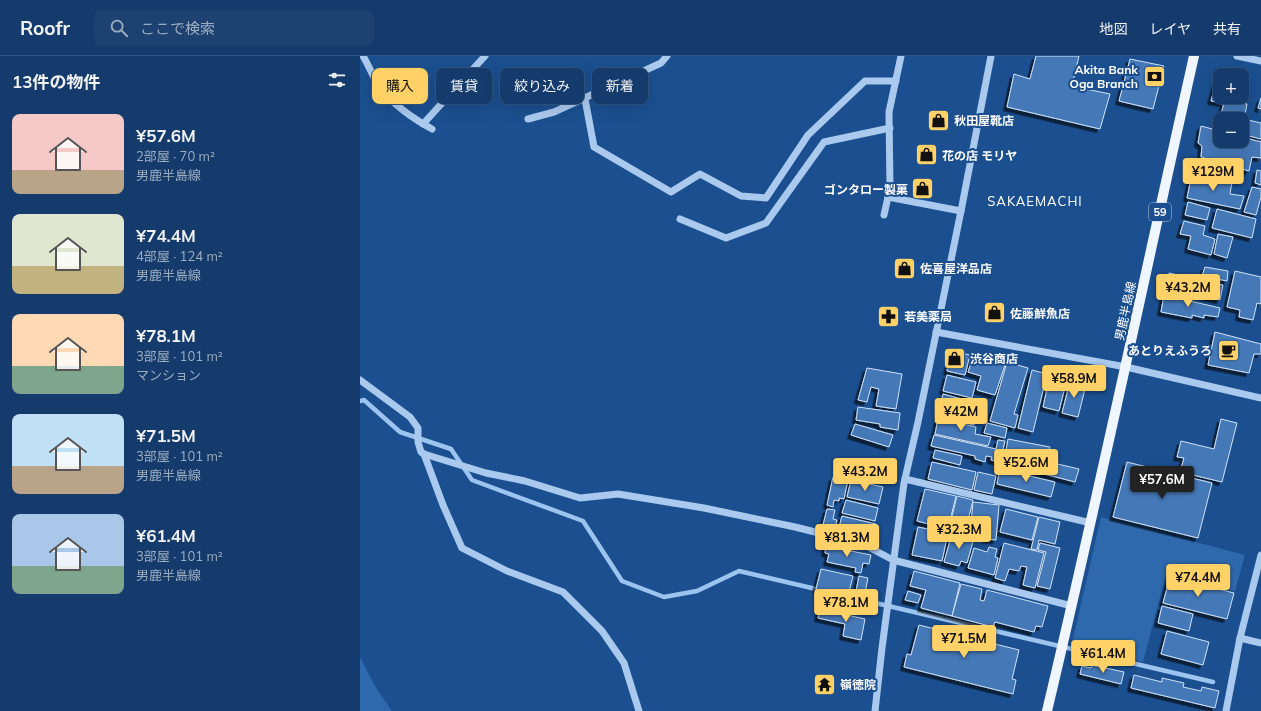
<!DOCTYPE html>
<html lang="ja">
<head>
<meta charset="utf-8">
<style>
  :root { --surface:#143b6b; --page:#1d4271; --text:#f1f3f6; --muted:#9dadc1; --line:#33557e; --accent:#ffd166 }
  body { margin:0; font-family:Mulish,"Noto Sans JP",sans-serif; background:var(--page); color:var(--text); height:100vh; display:flex; flex-direction:column; font-size:15px; white-space:nowrap }
  * { box-sizing:border-box; margin:0 }
  p { font-size:13px; color:var(--muted) }
  .icon { flex:none; width:22px; height:22px; fill:none; stroke:currentColor; stroke-width:2; stroke-linecap:round; stroke-linejoin:round }
  .map { position:relative; flex:1; overflow:hidden }
  .panel { display:flex; flex-direction:column; background:var(--surface); width:360px }
  .panel>* { flex:none }
  .guide { position:absolute; left:12px; top:12px; width:380px; height:36px; display:flex; gap:8px }
  .buttons { position:absolute; left:853px; top:12px; display:grid; gap:8px }
  .buttons a { display:grid; place-items:center; width:36px; height:36px; border-radius:8px; background:var(--surface); box-shadow:0 4px 16px #0002,0 0 0 1px var(--line); font-size:20px }
  .price { position:absolute; translate:-50% -34px; padding:0 9px; border-radius:4px; background:var(--accent); color:#111; font-size:13px; line-height:26px; filter:drop-shadow(0 1px 2px #0008) }
  .price::after { content:''; position:absolute; left:50%; top:24px; width:12px; height:9px; margin-left:-6px; background:inherit; clip-path:polygon(0 0,100% 0,50% 100%) }
  .price.current { background:#222; color:#fff }
  ul { padding:0; list-style:none }
  li { display:flex; align-items:center; gap:12px; height:100px; padding:0 12px }
  li span { display:grid; place-items:center; flex:none; width:112px; height:80px; border-radius:8px; color:#555 }
  li>.icon { margin-inline-start:auto }
  span .icon { width:48px; height:48px; fill:#fffc; stroke-width:1 }
  li b { font-size:17px }
  h2 { display:flex; justify-content:space-between; align-items:center; height:48px; padding:0 12px; font-size:17px }
  .chip { padding:0 14px; border-radius:8px; background:var(--surface); box-shadow:0 4px 16px #0002,0 0 0 1px var(--line); font-size:14px; line-height:36px }
  .chip.current { background:var(--accent); color:#111 }
  header { display:flex; align-items:center; gap:24px; box-sizing:border-box; height:56px; padding:0 20px; background:var(--surface); border-bottom:1px solid var(--line) }
  header strong { font-size:19px }
  nav { display:flex; gap:22px; margin-inline-start:auto; font-size:14px }
  .search { width:280px; height:36px; background:var(--page); display:flex; align-items:center; gap:10px; box-sizing:border-box; padding:0 14px; border-radius:8px; color:var(--muted); font-size:15px }
  main { display:flex; flex:1; min-height:0 }
  .map>svg:first-child { display:block }
  .green { fill:#2e69ad }
  .lines { fill:none; stroke-linecap:round; stroke-linejoin:round }
  .stream { stroke:#9cc4f0; stroke-width:4.5 }
  .building { fill:#4478b7; stroke:#cfe3fa; filter:url(#shadow) }
  .minor { stroke:#a9c9ee; stroke-width:7 }
  .major { stroke:#f0f6ff; stroke-width:10 }
  .labels { text-anchor:middle; dominant-baseline:central; stroke-width:4; stroke-linejoin:round; paint-order:stroke }
  .shield { fill:#1b4f8f; stroke:#bbcadd; stroke-width:1 }
  .shield-label { font-size:11px; font-weight:bold; fill:#fff }
  .poi-label { font-size:12px; font-weight:bold; fill:#fff; stroke:#1b4f8f; text-anchor:start }
  .street-label { font-size:12px; fill:#fff; stroke:#1b4f8f }
  .neighbourhood-label { font-size:13px; letter-spacing:1px; fill:#fff; stroke:#1b4f8f }
</style>
</head>
<body>
<header>
<strong>Roofr</strong>
<div class="search"><svg class="icon" aria-label="search" viewBox="0 0 24 24"><circle cx="10" cy="10" r="6"/><path d="M15 15l6 6"/></svg>ここで検索</div>
<nav><a>地図</a><a>レイヤ</a><a>共有</a></nav>
</header>
<main>
<section class="panel">
<h2>13件の物件<svg class="icon" aria-label="filters" viewBox="0 0 24 24"><path d="M4 7h16M4 17h16"/><circle cx="9" cy="7" r="2"/><circle cx="15" cy="17" r="2"/></svg></h2>
<ul>
<li><span style="background:linear-gradient(#f6c9c9 70%,#b9a48a 0)"><svg class="icon" aria-label="home" viewBox="0 0 24 24"><path d="M3 11l9-7 9 7M6 9v11h12V9"/></svg></span><div><b>¥57.6M</b><p>2部屋 · 70 m²</p><p>男鹿半島線</p></div></li>
<li><span style="background:linear-gradient(#dfe7d0 65%,#c2b280 0)"><svg class="icon" aria-label="home" viewBox="0 0 24 24"><path d="M3 11l9-7 9 7M6 9v11h12V9"/></svg></span><div><b>¥74.4M</b><p>4部屋 · 124 m²</p><p>男鹿半島線</p></div></li>
<li><span style="background:linear-gradient(#ffd9b3 65%,#7fa58c 0)"><svg class="icon" aria-label="home" viewBox="0 0 24 24"><path d="M3 11l9-7 9 7M6 9v11h12V9"/></svg></span><div><b>¥78.1M</b><p>3部屋 · 101 m²</p><p>マンション</p></div></li>
<li><span style="background:linear-gradient(#bfe0f5 65%,#b9a48a 0)"><svg class="icon" aria-label="home" viewBox="0 0 24 24"><path d="M3 11l9-7 9 7M6 9v11h12V9"/></svg></span><div><b>¥71.5M</b><p>3部屋 · 101 m²</p><p>男鹿半島線</p></div></li>
<li><span style="background:linear-gradient(#a9c7e8 65%,#7fa58c 0)"><svg class="icon" aria-label="home" viewBox="0 0 24 24"><path d="M3 11l9-7 9 7M6 9v11h12V9"/></svg></span><div><b>¥61.4M</b><p>3部屋 · 101 m²</p><p>男鹿半島線</p></div></li>
</ul>
</section>
<div class="map">
<svg width="901" height="655" viewBox="0 0 901 655">
  <defs>
    <filter id="shadow"><feDropShadow dx="-3.5" dy="3.5" stdDeviation="0" flood-color="#0009"/></filter>
  </defs>
  <rect width="100%" height="100%" fill="#1b4f8f"/>
  <g class="green">
    <path d="M741 461 885 499 875 535 806 518 783 606 712 587Z"/>
    <path d="M0 601 15 630 32 655H0Z"/>
  </g>
  <g class="lines">
    <path class="stream" d="M0 345 4 344 40 376 91 393 112 424 223 465 262 525 304 541 337 535 379 515 853 626"/>
  </g>
  <g class="building">
    <path d="M676 0H719L712 30 750 38 740 73 647 51 654 18 670 23Z"/>
    <path d="M770 3 804 10 793 53 759 45Z"/>
    <path d="M858 19H860V41H879L878 46 887 48 884 64 860 63V71L858 70 864 47 851 45Z"/>
    <path d="M901 42V53L898 52Z"/>
    <path d="M888 64 901 67V83L885 79Z"/>
    <path d="M841 70 860 75V85H882V81L901 86V102L892 101 889 115 841 101 842 90 838 87Z"/>
    <path d="M897 114 901 115V129L895 127Z"/>
    <path d="M832 117 872 126 870 138 884 140 880 153 827 142Z"/>
    <path d="M892 131 901 133V141L896 159 884 156Z"/>
    <path d="M828 146 850 152 847 164 825 159Z"/>
    <path d="M857 153 896 163 892 182 852 172Z"/>
    <path d="M824 165 845 170 843 179 855 183 851 199 828 193 831 180 820 178Z"/>
    <path d="M858 178 873 181 867 202 854 198Z"/>
    <path d="M845 211 868 215 867 225 842 220Z"/>
    <path d="M875 215 901 221V248L897 247 893 264 879 261 880 254 867 251Z"/>
    <path d="M809 217 863 229 860 244 805 232Z"/>
    <path d="M804 239 860 252 858 261 844 259V262L832 259V262L801 256Z"/>
    <path d="M855 276 901 288V298H894L889 317 848 309Z"/>
    <path d="M592 295 610 299 605 319 587 315Z"/>
    <path d="M614 299 645 309 635 339 617 334 621 320 608 316Z"/>
    <path d="M647 306 668 312 654 358 658 359 655 372 630 365Z"/>
    <path d="M507 312 542 318 536 353 516 350 519 333 511 331 507 346 498 344Z"/>
    <path d="M672 314 687 318 673 376 658 372Z"/>
    <path d="M587 319 616 326 612 342 583 335Z"/>
    <path d="M690 319 707 323 699 355 683 351Z"/>
    <path d="M710 325 726 329 718 361 702 357Z"/>
    <path d="M583 338 609 345 606 359 616 361 614 369 578 360Z"/>
    <path d="M498 351 540 357 538 374 520 371V368L496 364Z"/>
    <path d="M578 363 616 371 615 378 631 381 628 390 575 378Z"/>
    <path d="M861 363 877 367 862 426 820 416 824 402 817 401 821 385 854 393Z"/>
    <path d="M627 367 647 372 645 382 624 377Z"/>
    <path d="M495 368 533 379 529 391 491 379Z"/>
    <path d="M574 379 636 393 638 384 645 385 640 406 631 404 632 401 626 400 625 406 615 403V400L571 390Z"/>
    <path d="M648 383 690 391 688 403 646 394Z"/>
    <path d="M575 394 602 400 600 409 573 402Z"/>
    <path d="M646 396 664 401 662 411 643 406Z"/>
    <path d="M672 402 719 413 715 426 669 414Z"/>
    <path d="M572 406 616 416 612 434 568 423Z"/>
    <path d="M767 406 852 427 838 482 753 461Z"/>
    <path d="M640 413 695 426 691 441 637 428Z"/>
    <path d="M618 416 636 420 632 438 614 434Z"/>
    <path d="M473 421 488 424 484 443 479 442V445L474 444 473 451 467 449Z"/>
    <path d="M491 424 523 431 519 448 487 441Z"/>
    <path d="M565 433 596 440 588 473 557 465Z"/>
    <path d="M597 440 613 444 605 477 589 473Z"/>
    <path d="M486 444 518 452 515 465 482 457Z"/>
    <path d="M613 446 639 449 636 484 626 483 627 473 617 472V478H610Z"/>
    <path d="M467 453 475 454 473 463 477 464 474 476 462 473Z"/>
    <path d="M646 453 678 461 672 484 640 476Z"/>
    <path d="M482 460 516 468 514 477 511 476 509 483 478 475Z"/>
    <path d="M679 461 700 466 695 488 679 484 677 494 671 493Z"/>
    <path d="M558 471 588 477 582 505 552 499Z"/>
    <path d="M604 479 614 482 607 507 601 505 599 510 584 506 591 481 602 484Z"/>
    <path d="M644 487 684 497 675 532 663 529 667 511 661 510 659 515 649 513 645 525 635 522Z"/>
    <path d="M680 487 700 492 690 533 677 530 686 496 678 494Z"/>
    <path d="M466 490 511 499 509 508 503 507 501 517 495 516 496 512 467 506 469 498 465 497Z"/>
    <path d="M629 491 637 493 635 501 638 502 634 519 608 512 614 492 627 496Z"/>
    <path d="M461 513 493 520 488 540 456 533Z"/>
    <path d="M554 515 600 527 592 560 561 552 566 534 550 530Z"/>
    <path d="M499 520 508 522 504 542 495 540Z"/>
    <path d="M810 521 874 537 867 563 803 547Z"/>
    <path d="M601 528 622 533 620 544 624 545 627 534 688 550 682 571 676 570 674 576 635 566 633 571 592 560Z"/>
    <path d="M548 535 561 539 558 547 545 544Z"/>
    <path d="M802 550 833 558 829 575 798 567Z"/>
    <path d="M460 553 505 563 501 584 483 580 485 568 458 562Z"/>
    <path d="M559 569 659 594 652 623 656 624 653 638 544 611 547 598 551 599Z"/>
    <path d="M807 575 849 586 843 609 801 598Z"/>
    <path d="M732 609 764 616 761 628 720 618 722 610 731 612Z"/>
    <path d="M774 619 802 626V622L824 627 823 631 841 635 842 631 859 635 855 652 771 632Z"/>
  </g>
  <g class="lines">
    <g class="minor">
      <path d="M3 0C9 10 14 23 21 33 35 50 52 62 72 73"/>
      <path d="M877 0 901 5"/>
      <path d="M225 43 234 91 311 136 340 118 381 140 406 142 448 79 505 25H536"/>
      <path d="M168 63 194 56 301 7 307 0"/>
      <path d="M63 68 125 0"/>
      <path d="M528 141 601 155"/>
      <path d="M524 159 530 132 529 56 541 0"/>
      <path d="M320 163 366 182 406 167 464 86 530 72"/>
      <path d="M576 276 766 311 901 342"/>
      <path d="M0 324 50 361 58 372V386L61 396 64 398 83 449 102 492 147 515 203 536 242 575 264 607 279 655"/>
      <path d="M64 398 126 417 165 425 220 442 258 438 344 452 435 471 503 488 533 504 712 550"/>
      <path d="M545 423 731 467"/>
      <path d="M880 582 901 587"/>
      <path d="M515 655 522 592 544 427 558 366 601 155 631 0"/>
      <path d="M866 655 880 582 901 499"/>
    </g>
    <path class="major" d="M687 655C739 437 785 218 834 0"/>
  </g>
  <defs>
    <symbol id="bank-square" viewBox="-11 -11 22 22"><rect x="-9" y="-9" width="18" height="18" rx="4" fill="#ffd166" stroke="#1b4f8f"/><path d="M-6-4H6V4H-6ZM0-2.3a2.3 2.3 0 1 0 0 4.6a2.3 2.3 0 1 0 0-4.6Z" fill="#111"/></symbol>
    <symbol id="shop-square" viewBox="-11 -11 22 22"><rect x="-9" y="-9" width="18" height="18" rx="4" fill="#ffd166" stroke="#1b4f8f"/><path d="M-5-2.5h2.3a2.7 3.5 0 0 1 5.4 0H5L5.5 6h-11ZM-1.5-2.5h3a1.5 2.3 0 0 0-3 0Z" fill="#111"/></symbol>
    <symbol id="pharmacy-square" viewBox="-11 -11 22 22"><rect x="-9" y="-9" width="18" height="18" rx="4" fill="#ffd166" stroke="#1b4f8f"/><path d="M-2-6h4v4h4v4h-4v4h-4v-4h-4v-4h4Z" fill="#111"/></symbol>
    <symbol id="cafe-square" viewBox="-11 -11 22 22"><rect x="-9" y="-9" width="18" height="18" rx="4" fill="#ffd166" stroke="#1b4f8f"/><path d="M-5.5-4.5H6V0H3Q3 3.5 0 3.5H-2.5Q-5.5 3.5-5.5 0ZM3-3.2v2h1.7v-2ZM-6 4.5H4V6H-6Z" fill="#111"/></symbol>
    <symbol id="temple-square" viewBox="-11 -11 22 22"><rect x="-9" y="-9" width="18" height="18" rx="4" fill="#ffd166" stroke="#1b4f8f"/><path d="M0-6L5-2H3V0L6.5 2.5H4V6H1.5V3h-3V6H-4V2.5H-6.5L-3 0V-2H-5Z" fill="#111"/></symbol>
  </defs>
  <g fill-rule="evenodd">
    <use href="#bank-square" x="782" y="8" width="25" height="25"/>
    <use href="#shop-square" x="566" y="52" width="25" height="25"/>
    <use href="#shop-square" x="554" y="86" width="25" height="25"/>
    <use href="#shop-square" x="550" y="120" width="25" height="25"/>
    <use href="#shop-square" x="532" y="200" width="25" height="25"/>
    <use href="#shop-square" x="622" y="244" width="25" height="25"/>
    <use href="#pharmacy-square" x="516" y="248" width="25" height="25"/>
    <use href="#cafe-square" x="856" y="282" width="25" height="25"/>
    <use href="#shop-square" x="582" y="290" width="25" height="25"/>
    <use href="#temple-square" x="452" y="616" width="25" height="25"/>
  </g>
  <g class="labels">
    <rect class="shield" x="789" y="147" width="22" height="18" rx="3"/>
    <g class="shield-label">
      <text x="800" y="156">59</text>
    </g>
    <g class="poi-label">
      <text x="778" y="13" text-anchor="end">Akita Bank<tspan x="778" dy="14">Oga Branch</tspan></text>
      <text x="594" y="64">秋田屋靴店</text>
      <text x="582" y="99">花の店 モリヤ</text>
      <text x="548" y="133" text-anchor="end">ゴンタロー製菓</text>
      <text x="560" y="212">佐喜屋洋品店</text>
      <text x="650" y="257">佐藤鮮魚店</text>
      <text x="544" y="260">若美薬局</text>
      <text x="852" y="294" text-anchor="end">あとりえふうろ</text>
      <text x="610" y="302">渋谷商店</text>
      <text x="480" y="628">嶺徳院</text>
    </g>
    <g class="street-label">
      <text transform="translate(765 255) rotate(-78)">男鹿半島線</text>
    </g>
    <g class="neighbourhood-label">
      <text x="675" y="145">SAKAEMACHI</text>
    </g>
  </g>
</svg>
<div class="buttons">
<a>+</a>
<a>−</a>
</div>
<b class="price" style="left:853px;top:136px">¥129M</b>
<b class="price" style="left:828px;top:252px">¥43.2M</b>
<b class="price" style="left:714px;top:343px">¥58.9M</b>
<b class="price" style="left:601px;top:376px">¥42M</b>
<b class="price" style="left:666px;top:427px">¥52.6M</b>
<b class="price" style="left:505px;top:436px">¥43.2M</b>
<b class="price current" style="left:802px;top:444px">¥57.6M</b>
<b class="price" style="left:599px;top:494px">¥32.3M</b>
<b class="price" style="left:487px;top:502px">¥81.3M</b>
<b class="price" style="left:838px;top:542px">¥74.4M</b>
<b class="price" style="left:486px;top:567px">¥78.1M</b>
<b class="price" style="left:604px;top:603px">¥71.5M</b>
<b class="price" style="left:743px;top:618px">¥61.4M</b>
<div class="guide">
<a class="chip current">購入</a>
<a class="chip">賃貸</a>
<a class="chip">絞り込み</a>
<a class="chip">新着</a>
</div>
</div>
</main>
</body>
</html>
